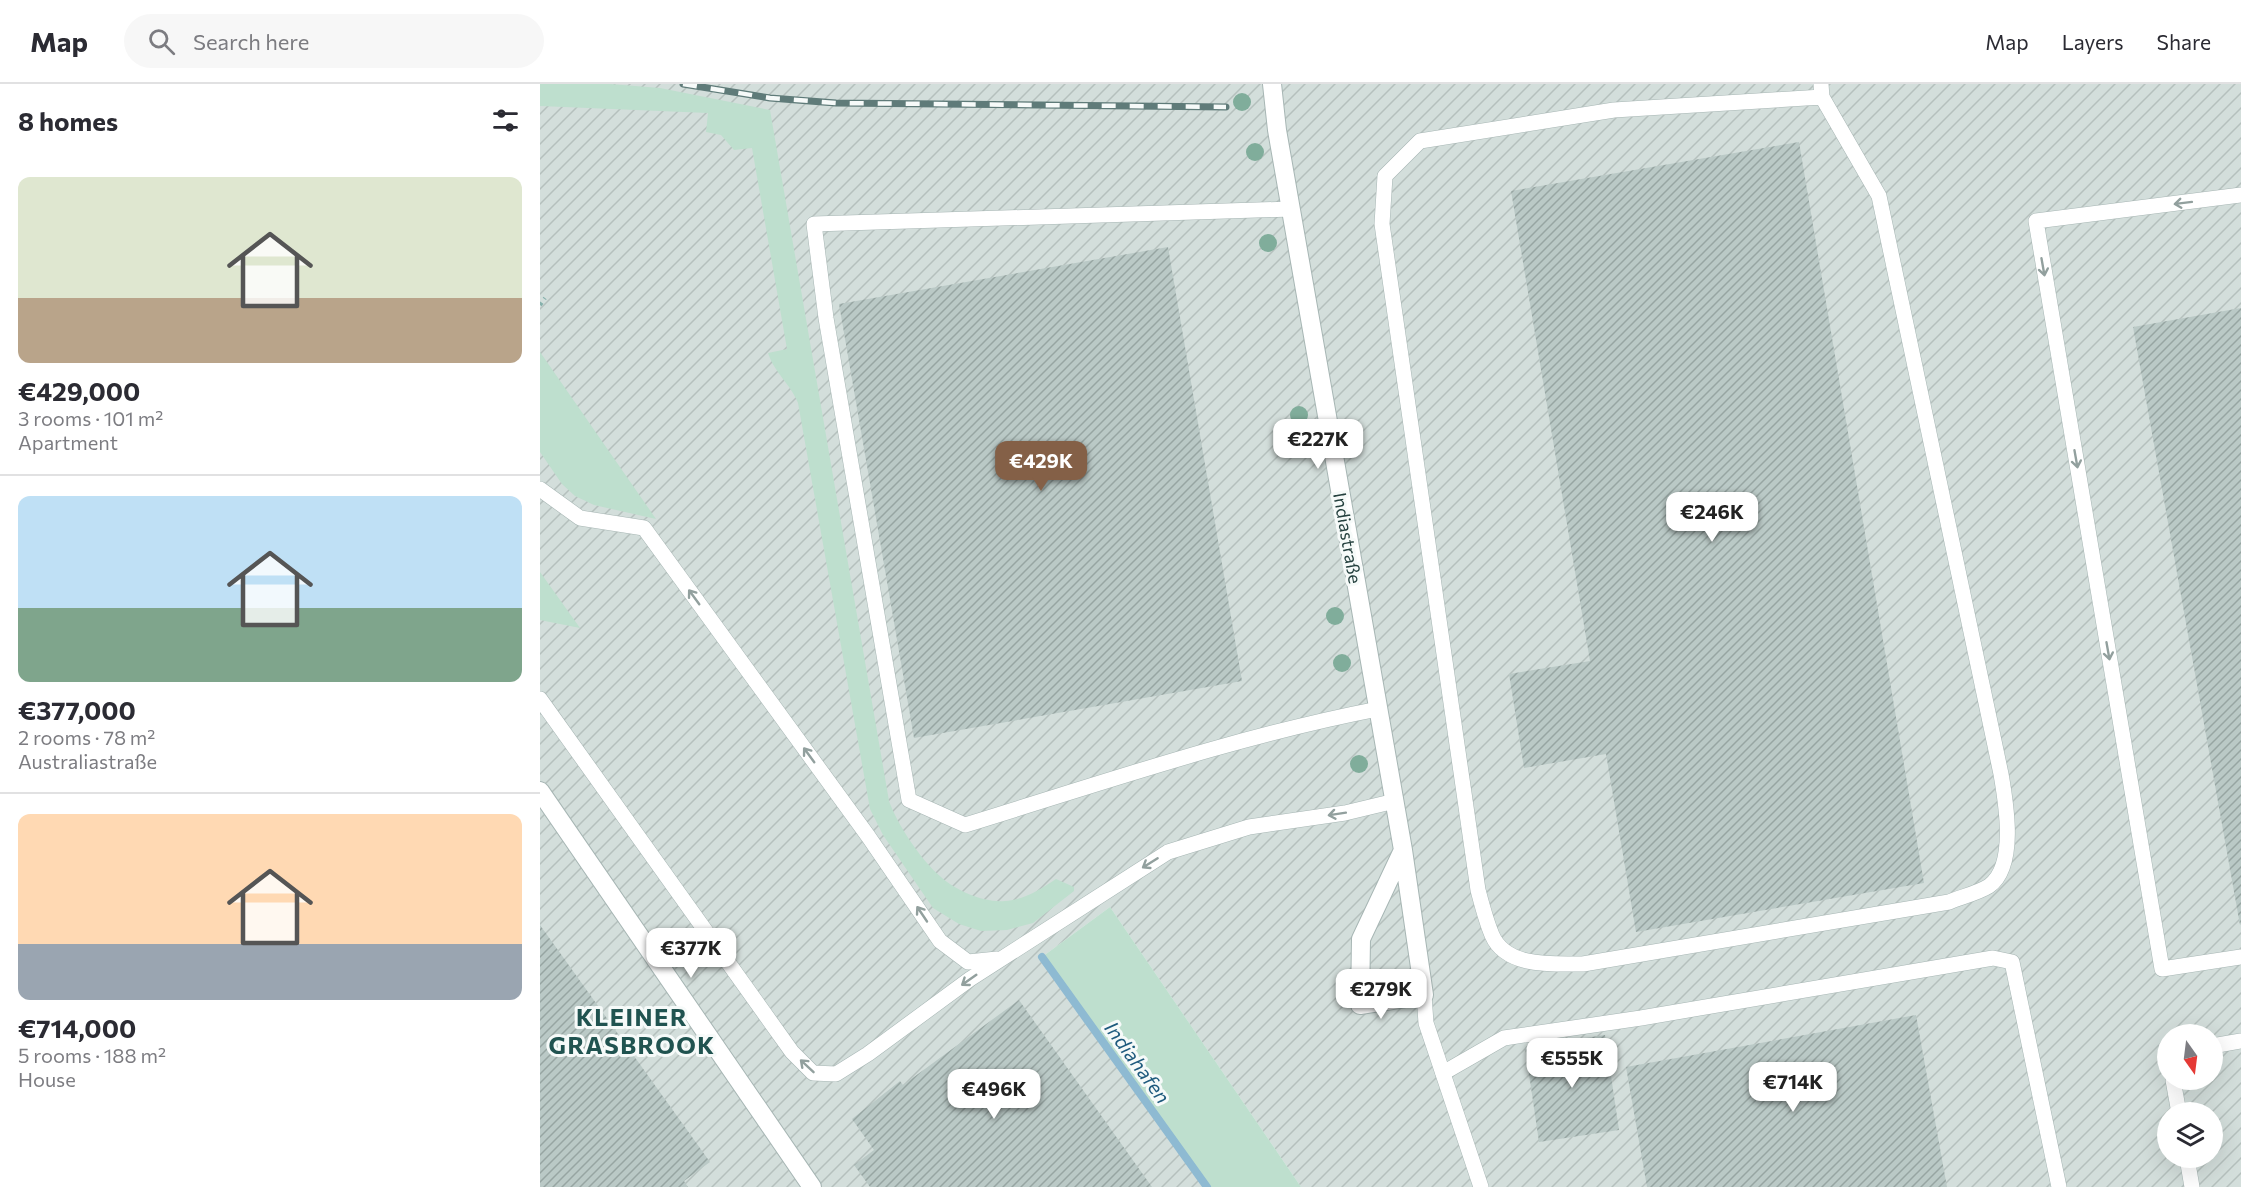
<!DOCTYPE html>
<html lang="en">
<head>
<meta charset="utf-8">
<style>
  :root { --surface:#fff; --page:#f7f7f7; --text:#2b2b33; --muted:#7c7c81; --line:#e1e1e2; --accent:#846047 }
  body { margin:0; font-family:Commissioner,sans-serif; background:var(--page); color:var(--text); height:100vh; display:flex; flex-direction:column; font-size:22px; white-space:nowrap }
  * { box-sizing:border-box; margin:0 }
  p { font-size:20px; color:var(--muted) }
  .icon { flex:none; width:33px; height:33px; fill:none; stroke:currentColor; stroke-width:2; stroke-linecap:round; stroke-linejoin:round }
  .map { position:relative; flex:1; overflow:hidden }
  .drawer { display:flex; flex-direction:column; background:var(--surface); width:540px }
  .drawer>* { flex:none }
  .needle { width:39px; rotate:166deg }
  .buttons { position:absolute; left:1617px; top:940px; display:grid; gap:12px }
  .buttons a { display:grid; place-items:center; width:66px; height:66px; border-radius:50%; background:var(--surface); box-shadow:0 6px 24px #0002; font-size:30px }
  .price { position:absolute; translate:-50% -51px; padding:0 14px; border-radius:12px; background:#fff; color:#222; font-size:20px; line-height:39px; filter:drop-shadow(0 2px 3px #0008) }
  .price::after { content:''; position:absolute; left:50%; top:36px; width:18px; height:14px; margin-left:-9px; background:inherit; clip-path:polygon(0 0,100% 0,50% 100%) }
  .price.selected { background:var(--accent); color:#fff }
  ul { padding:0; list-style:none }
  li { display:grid; align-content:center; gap:12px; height:318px; padding:0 18px }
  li+li { border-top:2px solid var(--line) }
  li span { display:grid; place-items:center; height:186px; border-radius:12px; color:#555 }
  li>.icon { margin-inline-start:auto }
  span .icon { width:108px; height:108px; fill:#fffc; stroke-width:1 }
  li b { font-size:26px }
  h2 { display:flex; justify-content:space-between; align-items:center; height:72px; padding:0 18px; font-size:26px }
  header { display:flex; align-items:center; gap:36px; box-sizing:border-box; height:84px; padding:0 30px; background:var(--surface); border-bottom:2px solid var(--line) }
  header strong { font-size:28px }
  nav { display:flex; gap:33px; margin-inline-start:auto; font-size:21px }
  .search { width:420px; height:54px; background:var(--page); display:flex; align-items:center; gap:15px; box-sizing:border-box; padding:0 21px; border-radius:33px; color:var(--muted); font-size:22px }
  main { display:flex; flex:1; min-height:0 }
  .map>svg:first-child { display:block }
  .industrial { fill:url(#industrial-furrows); fill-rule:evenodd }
  .grass { fill:#bedfce }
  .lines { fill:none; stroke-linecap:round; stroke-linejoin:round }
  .stream { stroke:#8ebad2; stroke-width:8 }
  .building { fill:url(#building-hatch) }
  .service-casing { stroke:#a7b6b4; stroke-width:16 }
  .minor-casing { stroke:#a7b6b4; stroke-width:20 }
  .path { stroke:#86b1ac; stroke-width:4; stroke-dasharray:3 4.5; stroke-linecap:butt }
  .service { stroke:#fff; stroke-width:15 }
  .minor { stroke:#fff; stroke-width:18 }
  .rail-casing { stroke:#5f7b79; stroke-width:7 }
  .rail { stroke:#f6faf9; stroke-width:4.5; stroke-dasharray:14; stroke-linecap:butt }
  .tree { fill:#80ad9b }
  .oneway { stroke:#92a09e }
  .labels { text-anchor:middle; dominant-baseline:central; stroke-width:6; stroke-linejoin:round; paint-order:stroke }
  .street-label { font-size:18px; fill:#24403e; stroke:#f6faf9 }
  .water-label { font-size:20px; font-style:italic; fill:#1e5a7d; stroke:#f6faf9 }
  .district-label { font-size:24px; font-weight:bold; letter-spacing:1.5px; fill:#205350; stroke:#f6faf9 }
</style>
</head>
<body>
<header>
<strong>Map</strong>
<div class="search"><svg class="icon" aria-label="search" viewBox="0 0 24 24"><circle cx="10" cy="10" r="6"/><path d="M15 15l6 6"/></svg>Search here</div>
<nav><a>Map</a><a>Layers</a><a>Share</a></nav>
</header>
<main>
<section class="drawer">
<h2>8 homes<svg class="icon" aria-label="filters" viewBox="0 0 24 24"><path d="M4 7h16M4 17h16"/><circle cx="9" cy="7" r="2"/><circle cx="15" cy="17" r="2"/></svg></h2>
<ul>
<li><span style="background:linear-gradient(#dfe7d0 65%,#b9a48a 0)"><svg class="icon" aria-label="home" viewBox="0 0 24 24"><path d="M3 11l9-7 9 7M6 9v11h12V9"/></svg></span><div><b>€429,000</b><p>3 rooms · 101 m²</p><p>Apartment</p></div></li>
<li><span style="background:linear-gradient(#bfe0f5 60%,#7fa58c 0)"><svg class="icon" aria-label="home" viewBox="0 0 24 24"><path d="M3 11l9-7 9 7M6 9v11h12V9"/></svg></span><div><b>€377,000</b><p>2 rooms · 78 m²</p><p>Australiastraße</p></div></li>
<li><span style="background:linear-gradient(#ffd9b3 70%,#9aa5b1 0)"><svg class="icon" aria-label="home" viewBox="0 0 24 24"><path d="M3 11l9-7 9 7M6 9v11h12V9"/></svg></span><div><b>€714,000</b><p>5 rooms · 188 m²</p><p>House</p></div></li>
</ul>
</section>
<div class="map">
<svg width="1701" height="1103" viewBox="0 0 1701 1103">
  <defs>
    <pattern id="industrial-furrows" width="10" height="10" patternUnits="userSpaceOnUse" patternTransform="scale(1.5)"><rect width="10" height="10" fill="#d3dedb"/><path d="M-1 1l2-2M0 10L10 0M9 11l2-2" fill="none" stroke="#b5c0bd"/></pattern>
    <pattern id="building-hatch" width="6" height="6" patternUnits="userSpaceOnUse" patternTransform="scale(1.5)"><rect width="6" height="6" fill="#bac9c6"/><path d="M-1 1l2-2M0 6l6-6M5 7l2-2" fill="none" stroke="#97a5a2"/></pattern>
  </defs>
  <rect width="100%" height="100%" fill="#e5eeec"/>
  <path class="industrial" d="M0 0H1701V1103H761L570 823 502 873 669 1103H0ZM1628 951H1672V996H1628ZM1628 1029H1672V1074H1628Z"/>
  <g class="grass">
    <path d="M0 0H70L120 4 230 26 349 717C358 742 381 776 401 793 416 807 445 819 465 817 484 816 501 805 516 795L534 803V807L493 839 467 846 441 847 419 840 393 824 343 751 330 725 258 319C250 299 235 290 228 269L247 265 212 64 194 66 181 51 166 48 168 29 0 22Z"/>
    <path d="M0 268 116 435 54 421 35 412 22 400 0 368Z"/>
    <path d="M0 488 40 544 0 536Z"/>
    <path d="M570 823 761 1103H669L502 873Z"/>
  </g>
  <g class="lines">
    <path class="stream" d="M502 873 667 1103"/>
  </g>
  <g class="building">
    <path d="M1259 58 1384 799 1096 848 1066 670 984 684 969 590 1050 577 971 107Z"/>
    <path d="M628 163 702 597 374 654 299 220Z"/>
    <path d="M1701 224V840L1700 841 1593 243Z"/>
    <path d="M0 841 170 1078 144 1097 148 1103H0Z"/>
    <path d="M479 916 612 1103H330L314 1081 334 1066 312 1035 360 997 363 1001Z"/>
    <path d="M1376 931 1407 1103H1107L1086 983Z"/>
    <path d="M1065 951 1079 1046 999 1058 985 963Z"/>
  </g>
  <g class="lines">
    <defs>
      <g id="service">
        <path d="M1281 0 1282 13 1339 112 1461 690C1466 719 1477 782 1449 802 1438 809 1421 813 1409 818L1043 880C1013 880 966 884 952 851 946 837 942 821 938 806L842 140 845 92 880 57 1074 26 1282 13"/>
        <path d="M1701 111 1496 137 1622 885 1701 873"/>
        <path d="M751 125 274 140 286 234 369 716 425 741C562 699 698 652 838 625"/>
        <path d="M0 405 40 434 104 444 328 752 400 857 428 878 457 875"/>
        <path d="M0 615 252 968 273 989 296 990 328 970 430 895 628 768 709 743 805 729 855 717"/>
        <path d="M884 911 886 939 941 1103"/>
        <path d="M1672 962 1701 957"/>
        <path d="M903 989 964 954 1101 934 1453 874 1472 878 1519 1103"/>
        <path d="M1633 996 1639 1029"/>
        <path d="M1647 1074 1652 1103"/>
      </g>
      <g id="minor">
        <path d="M732 0 737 46 863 766 884 911 820 921 821 855 863 766"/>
        <path d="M0 707 272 1103"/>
      </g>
    </defs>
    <use href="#service" class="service-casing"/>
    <use href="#minor" class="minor-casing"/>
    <path class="path" d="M0 221 5 214"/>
    <use href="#service" class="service"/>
    <use href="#minor" class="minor"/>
    <defs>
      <path id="rail" d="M143 0 230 14 296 19 686 23"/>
    </defs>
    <use href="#rail" class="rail-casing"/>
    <use href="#rail" class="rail"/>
  </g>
  <g class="tree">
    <circle cx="702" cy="18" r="9"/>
    <circle cx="715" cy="68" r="9"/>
    <circle cx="728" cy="159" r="9"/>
    <circle cx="759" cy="331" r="9"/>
    <circle cx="795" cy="532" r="9"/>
    <circle cx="802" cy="579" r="9"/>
    <circle cx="819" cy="680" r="9"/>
  </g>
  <defs><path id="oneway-shaft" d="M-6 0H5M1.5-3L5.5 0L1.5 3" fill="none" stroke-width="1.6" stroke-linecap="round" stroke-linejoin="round" transform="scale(1.5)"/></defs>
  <g class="oneway">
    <use href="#oneway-shaft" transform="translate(1643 119) rotate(173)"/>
    <use href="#oneway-shaft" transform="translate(1503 183) rotate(80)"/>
    <use href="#oneway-shaft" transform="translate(1536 375) rotate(80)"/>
    <use href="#oneway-shaft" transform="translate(154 513) rotate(-126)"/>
    <use href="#oneway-shaft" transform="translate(1568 567) rotate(80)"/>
    <use href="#oneway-shaft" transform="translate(269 671) rotate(-126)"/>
    <use href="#oneway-shaft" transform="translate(797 730) rotate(171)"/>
    <use href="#oneway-shaft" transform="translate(610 779) rotate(148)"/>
    <use href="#oneway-shaft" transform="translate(382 830) rotate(-124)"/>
    <use href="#oneway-shaft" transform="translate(429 896) rotate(145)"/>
    <use href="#oneway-shaft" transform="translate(267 982) rotate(-137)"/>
  </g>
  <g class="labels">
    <g class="street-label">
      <text transform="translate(808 454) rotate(80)">Indiastraße</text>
    </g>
    <g class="water-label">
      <text transform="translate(598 978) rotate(54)">Indiahafen</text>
    </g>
    <g class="district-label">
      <text x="92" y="932">KLEINER<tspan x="92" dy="28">GRASBROOK</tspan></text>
    </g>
  </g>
</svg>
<div class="buttons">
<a><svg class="needle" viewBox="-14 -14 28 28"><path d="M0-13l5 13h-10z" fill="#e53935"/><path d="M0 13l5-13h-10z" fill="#7c7c81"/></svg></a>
<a><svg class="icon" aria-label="layers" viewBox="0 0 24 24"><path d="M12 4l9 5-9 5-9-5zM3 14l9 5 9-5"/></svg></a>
</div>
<b class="price" style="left:778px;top:386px">€227K</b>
<b class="price selected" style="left:501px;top:408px">€429K</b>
<b class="price" style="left:1172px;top:459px">€246K</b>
<b class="price" style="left:151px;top:895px">€377K</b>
<b class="price" style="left:841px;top:936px">€279K</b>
<b class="price" style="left:1032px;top:1005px">€555K</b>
<b class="price" style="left:1253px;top:1029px">€714K</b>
<b class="price" style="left:454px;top:1036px">€496K</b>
</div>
</main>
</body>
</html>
